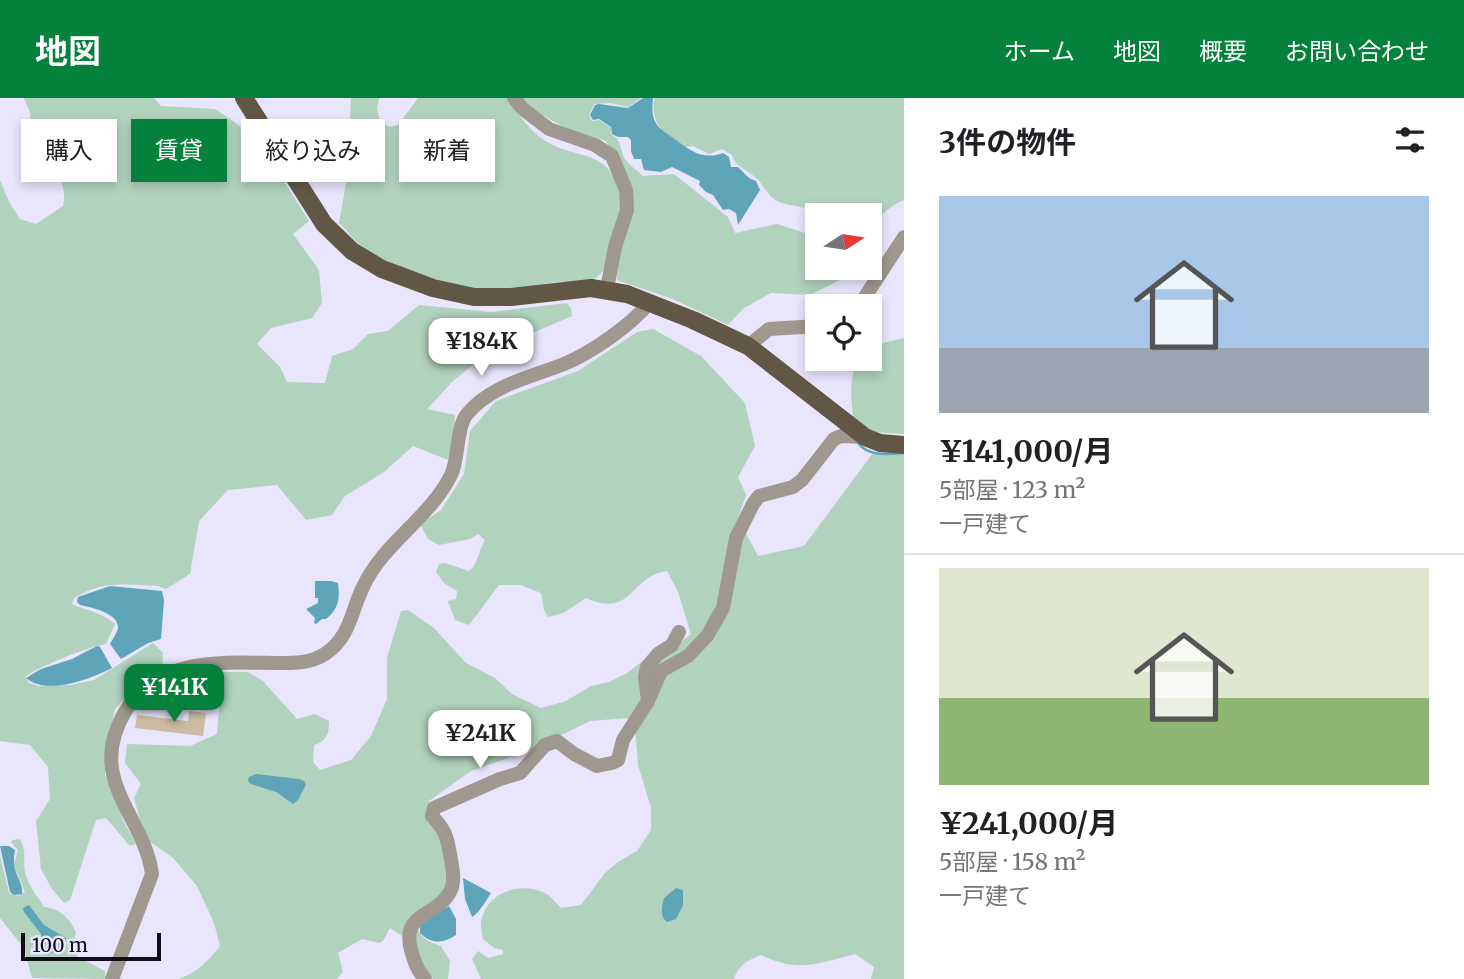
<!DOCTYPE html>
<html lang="ja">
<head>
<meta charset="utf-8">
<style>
  :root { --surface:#fff; --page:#f2f2f2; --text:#202124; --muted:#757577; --line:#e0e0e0; --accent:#04813a }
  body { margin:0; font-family:Merriweather,"Noto Sans JP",serif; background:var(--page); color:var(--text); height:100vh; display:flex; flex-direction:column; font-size:26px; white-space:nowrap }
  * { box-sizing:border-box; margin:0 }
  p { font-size:23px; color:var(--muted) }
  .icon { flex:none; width:38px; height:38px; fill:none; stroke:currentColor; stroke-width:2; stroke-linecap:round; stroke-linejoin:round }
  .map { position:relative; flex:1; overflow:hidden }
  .side { display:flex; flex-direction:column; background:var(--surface); width:560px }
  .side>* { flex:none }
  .hud { position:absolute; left:21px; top:21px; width:665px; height:63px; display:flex; gap:14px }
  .needle { width:46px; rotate:78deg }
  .buttons { position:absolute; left:805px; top:105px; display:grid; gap:14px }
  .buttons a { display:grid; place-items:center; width:77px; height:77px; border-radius:0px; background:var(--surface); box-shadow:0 4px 10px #0003; font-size:35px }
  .scale { position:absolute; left:21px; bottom:18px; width:140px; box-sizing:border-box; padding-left:7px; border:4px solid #0f0e17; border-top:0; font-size:19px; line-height:24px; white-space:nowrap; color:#0f0e17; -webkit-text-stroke:5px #e8e5fc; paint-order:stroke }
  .price { position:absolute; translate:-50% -60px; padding:0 16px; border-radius:14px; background:#fff; color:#222; font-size:23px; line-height:46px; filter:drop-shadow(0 2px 4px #0008) }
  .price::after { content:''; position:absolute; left:50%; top:42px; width:21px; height:16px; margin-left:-10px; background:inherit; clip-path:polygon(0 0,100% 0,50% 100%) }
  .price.active { background:var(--accent); color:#fff }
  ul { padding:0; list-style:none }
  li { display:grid; align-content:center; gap:14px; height:371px; padding:0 35px }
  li+li { border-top:2px solid var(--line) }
  li span { display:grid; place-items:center; height:217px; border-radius:0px; color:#555 }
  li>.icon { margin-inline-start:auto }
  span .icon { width:126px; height:126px; fill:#fffc; stroke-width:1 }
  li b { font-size:30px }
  h2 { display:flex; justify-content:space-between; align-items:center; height:84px; padding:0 35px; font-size:30px }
  .pill { padding:0 24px; border-radius:0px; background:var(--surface); box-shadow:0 4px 10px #0003; font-size:24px; line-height:63px }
  .pill.active { background:var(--accent); color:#fff }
  header { display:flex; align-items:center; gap:42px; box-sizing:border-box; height:98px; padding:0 35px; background:var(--accent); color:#fff }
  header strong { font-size:33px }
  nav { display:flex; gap:38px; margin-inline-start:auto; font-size:24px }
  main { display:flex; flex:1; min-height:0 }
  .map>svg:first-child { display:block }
  .green { fill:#b1d2bd }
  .water { fill:#5fa5b9 }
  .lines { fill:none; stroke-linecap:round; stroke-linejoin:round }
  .stream { stroke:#5fa5b9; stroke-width:2.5 }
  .building { fill:#cbbca3 }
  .minor { stroke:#9e988e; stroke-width:14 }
  .major { stroke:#615744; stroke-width:18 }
</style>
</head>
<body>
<header>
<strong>地図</strong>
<nav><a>ホーム</a><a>地図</a><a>概要</a><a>お問い合わせ</a></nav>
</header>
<main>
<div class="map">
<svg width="904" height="881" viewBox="0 0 904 881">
  <rect width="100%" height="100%" fill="#e8e5fc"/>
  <g class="green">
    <path d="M24 0H154L161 8 215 11 233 23 260 45 309 123 293 136 319 172 322 205 312 220 271 230 257 246 280 269 287 284 325 285 332 258 353 251 368 236 388 233 419 207 491 214 567 205 571 210 572 218 489 254 453 283 427 311 455 317 454 339 448 362 413 348 384 374 345 398 332 417 306 422 277 387 228 392 199 423 190 476 166 491 158 488C125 487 104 482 74 500L72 506C88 513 101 514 115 526L106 546C81 551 55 563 32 574L25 579 29 585 39 588 70 587 94 582 153 545 163 555 162 570 147 577 115 611 105 654V677L120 707 123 722 136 746 130 748 106 720 96 722 70 802 64 805 52 791 41 771 36 723 50 701 48 669 30 647 0 643V82L9 104 20 121 36 126 63 108C70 73 42 69 31 43 28 34 31 24 30 15 29 10 26 5 24 0Z"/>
    <path d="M351 0H379L377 11 380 24 389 29 398 27 418 0H508C520 18 531 36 551 46 580 61 604 52 619 89 626 104 619 121 615 135 611 149 609 170 597 179 586 187 569 183 556 184 529 188 498 194 471 190 438 184 388 168 362 148 353 142 347 132 339 125L347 80Z"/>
    <path d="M520 0H641L628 9 610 5 594 6 589 17 592 23 599 22 611 30V36C623 43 619 51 625 61 629 67 638 73 643 78L674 76 728 119 735 135 777 126 817 139V170H864L810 197 771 195 744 210 728 227 673 201 617 182 623 74 606 43 569 32 523 6Z"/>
    <path d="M654 0H904V102C890 107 882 119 870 123V117H817C807 107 794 109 782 105 768 101 764 86 755 79 746 71 735 68 732 57L722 51 709 56 693 48 685 49C680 43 677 44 671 40 656 30 652 17 654 0Z"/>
    <path d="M653 231 701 258 745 305 755 348 738 379 746 397 738 420 758 458 804 448 873 355H904V881H871L874 869 855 856C815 866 800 875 761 857 748 862 738 867 734 881H481L472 861 478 853 488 860 503 856V852L494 850 483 841C482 836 481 829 481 825 485 794 521 783 545 795 551 798 557 806 561 810L581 807 605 775 618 764 637 753 651 732V710L638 667 635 628 628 620 590 623 531 652 471 673 429 703V723L442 733 448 789C427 807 396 835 441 848L450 863 448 881H433L416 861 407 841 390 830 383 843 379 845 362 841 338 855 343 874 337 881H178C197 875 208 863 220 848L214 825 197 788 173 760 145 740 134 700 141 686 125 665 127 646 190 648 217 636 219 610 211 599 161 589 160 584 190 574H248L263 583 297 621 315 616 329 623C329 636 327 643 314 647L313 664 320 672 351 662 371 638 387 601V560L401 513 408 512 434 530 466 565 495 580 512 596 541 610 566 603 591 588 609 584 627 575 644 562 654 566 691 536 678 494 667 473C629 478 633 521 586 500L563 515 548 519 544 512 541 495 520 487H499L469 527 455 522 448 503 456 501 457 493 444 485 436 474 439 466 445 465 469 473C478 467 479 451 485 442L478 436 470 441 439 447 428 441 420 426 441 412 464 376 470 333 496 303 578 273 637 234Z"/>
    <path d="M904 240V336L870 334 853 320C852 301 847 275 861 261H870V253L883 245Z"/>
    <path d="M20 741C27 755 23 761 25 774 28 787 37 798 44 809 61 811 69 820 76 834L73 845 78 859 105 873V881L32 880 24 850 0 820V758L9 795 18 798 25 794 14 767 18 752 11 744 13 742Z"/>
  </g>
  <g class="water">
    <path d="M643 0H653C649 31 663 31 683 47 695 56 707 61 723 55L729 59 731 69H738L749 80 756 83 760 92 738 127 736 115 729 111 723 112 713 97 706 94 699 87 700 83 672 69 661 74 644 72 641 61H634L631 53V42L628 39H618L612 36 611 29 599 21 593 22 590 17 595 7 599 6 628 10Z"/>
    <path d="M315 483H331L338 485C340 500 339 511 326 521H322L316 526 314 525 315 520 306 511 318 505V500H315Z"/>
    <path d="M110 488 162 493 164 502 161 541 148 545 121 561 110 546C112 542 117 535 118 530 119 515 90 509 80 507L77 504 78 499Z"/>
    <path d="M97 548 100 549 112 570C90 581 47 598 26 580L41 571 72 561Z"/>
    <path d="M256 676 299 681 304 683 306 687 298 702 293 706 276 694 251 686 248 683 249 679Z"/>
    <path d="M0 748H9L15 752C10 776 24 781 22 796L14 797 10 794Z"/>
    <path d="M463 780 491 795C486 803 479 815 472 819L465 801Z"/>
    <path d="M676 790 683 792V807L676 821 667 824C659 818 662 808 664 800Z"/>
    <path d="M29 807 44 827 66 840 64 850 47 857 43 852 41 836 24 814 23 810Z"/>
    <path d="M449 808 456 821V837C443 846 431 846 420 835V826Z"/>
  </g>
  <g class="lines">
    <path class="stream" d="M858 345C869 359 887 356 903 355"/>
  </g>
  <path class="building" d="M189 613 206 615 203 638 135 630 137 617 188 623Z"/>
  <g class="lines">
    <g class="minor">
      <path d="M514 0 523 11 549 31 595 47 612 58 626 92 627 112 615 149 607 191"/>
      <path d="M859 208 904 139"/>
      <path d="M748 248 769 231 817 228"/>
      <path d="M648 603 661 573 688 558 707 538 723 510 736 440 753 406 759 398 793 389 802 382 834 341 841 338 865 339"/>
      <path d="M112 881 152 776C144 716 84 682 126 612 157 560 221 564 274 565 292 565 309 566 325 556 350 540 351 513 363 489 383 445 430 420 451 377 459 361 456 330 467 316 491 287 529 280 564 266 591 255 630 228 649 205"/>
      <path d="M425 881C417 872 415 865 411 852 401 814 436 819 450 794 456 783 452 768 450 756 447 738 445 732 432 718L434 710 500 681 520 675 545 647 557 643 574 656 597 668 612 665 618 662 623 642 648 603 645 579 647 569 658 556 672 547 679 534"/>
    </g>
    <path class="major" d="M244 0 324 126 352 153 382 171 433 190 474 199H511L591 190 627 196 693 222 748 248 865 339 880 345 904 347"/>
  </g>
</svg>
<div class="buttons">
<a><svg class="needle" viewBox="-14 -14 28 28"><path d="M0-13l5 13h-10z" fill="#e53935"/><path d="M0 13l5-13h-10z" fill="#757577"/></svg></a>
<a><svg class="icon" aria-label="locate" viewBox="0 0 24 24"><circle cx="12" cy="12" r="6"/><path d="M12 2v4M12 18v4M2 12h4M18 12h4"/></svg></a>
</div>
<div class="scale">100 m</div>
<b class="price" style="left:481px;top:280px">¥184K</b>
<b class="price active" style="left:174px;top:626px">¥141K</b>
<b class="price" style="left:480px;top:672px">¥241K</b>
<div class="hud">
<a class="pill">購入</a>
<a class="pill active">賃貸</a>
<a class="pill">絞り込み</a>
<a class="pill">新着</a>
</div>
</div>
<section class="side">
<h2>3件の物件<svg class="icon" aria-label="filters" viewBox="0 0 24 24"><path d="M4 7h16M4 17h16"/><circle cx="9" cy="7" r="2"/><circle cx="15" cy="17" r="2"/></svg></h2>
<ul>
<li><span style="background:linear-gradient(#a9c7e8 70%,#9aa5b1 0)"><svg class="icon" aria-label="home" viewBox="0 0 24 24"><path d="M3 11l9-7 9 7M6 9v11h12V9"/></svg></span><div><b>¥141,000/月</b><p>5部屋 · 123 m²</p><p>一戸建て</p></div></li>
<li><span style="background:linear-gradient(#dfe7d0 60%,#8fb573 0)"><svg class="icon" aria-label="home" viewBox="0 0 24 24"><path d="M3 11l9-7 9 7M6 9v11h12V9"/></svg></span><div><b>¥241,000/月</b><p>5部屋 · 158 m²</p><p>一戸建て</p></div></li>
</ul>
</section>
</main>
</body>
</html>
